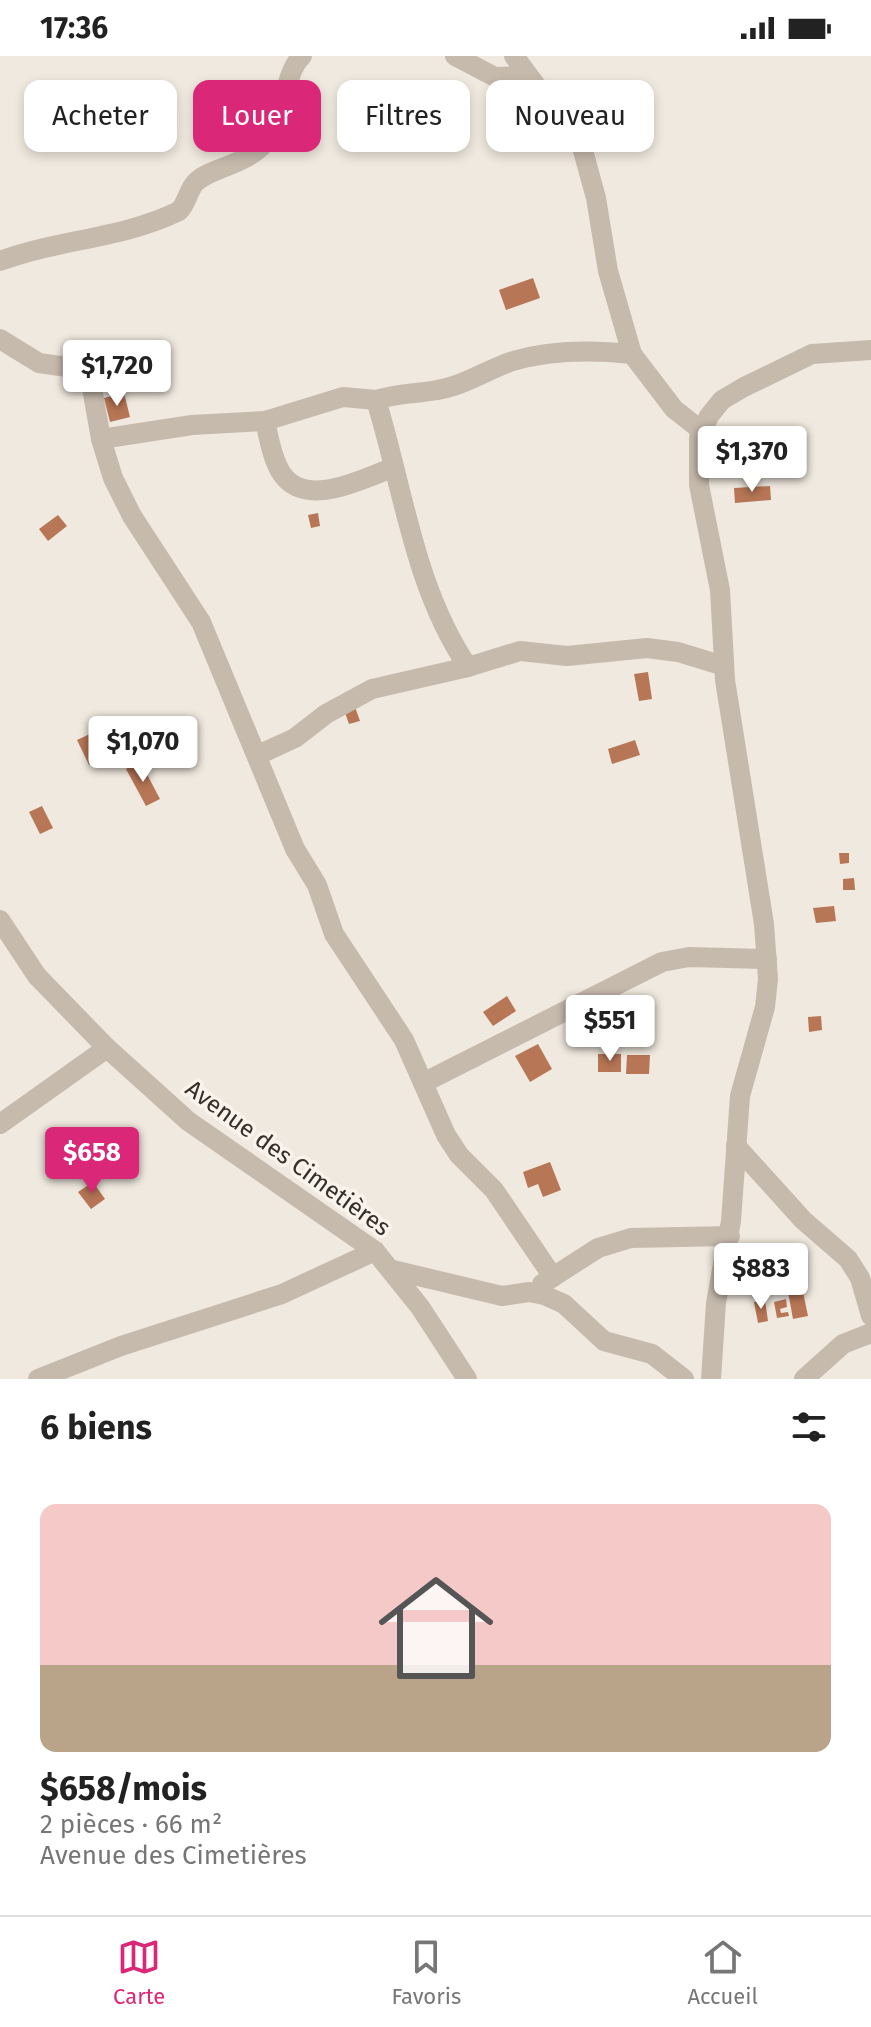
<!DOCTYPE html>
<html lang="fr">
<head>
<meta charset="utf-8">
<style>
  :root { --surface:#fff; --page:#f2f2f2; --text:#222; --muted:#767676; --line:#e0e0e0; --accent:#db2777 }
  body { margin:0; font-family:"Fira Sans",sans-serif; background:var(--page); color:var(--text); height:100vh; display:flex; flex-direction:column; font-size:30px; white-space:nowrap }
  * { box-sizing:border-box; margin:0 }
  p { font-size:26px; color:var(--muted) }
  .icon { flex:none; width:44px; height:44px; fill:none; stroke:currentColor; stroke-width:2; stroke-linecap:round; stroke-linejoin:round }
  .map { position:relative; height:1323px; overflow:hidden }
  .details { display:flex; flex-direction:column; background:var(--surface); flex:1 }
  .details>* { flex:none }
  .hud { position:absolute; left:24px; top:24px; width:824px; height:72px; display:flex; gap:16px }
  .price { position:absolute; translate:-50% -68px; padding:0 18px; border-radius:8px; background:#fff; color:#222; font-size:26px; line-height:52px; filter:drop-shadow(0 2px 4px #0008) }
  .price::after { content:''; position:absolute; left:50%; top:48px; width:24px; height:18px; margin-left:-12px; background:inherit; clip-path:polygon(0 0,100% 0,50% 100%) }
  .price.active { background:var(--accent); color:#fff }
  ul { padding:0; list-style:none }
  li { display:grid; align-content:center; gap:16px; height:424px; padding:0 40px }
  li span { display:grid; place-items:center; height:248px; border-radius:16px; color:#555 }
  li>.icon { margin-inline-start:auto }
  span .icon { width:144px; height:144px; fill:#fffc; stroke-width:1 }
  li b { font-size:34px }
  h2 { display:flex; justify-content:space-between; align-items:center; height:96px; padding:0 40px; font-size:34px }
  .chip { padding:0 28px; border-radius:16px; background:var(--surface); box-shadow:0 4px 12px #0003; font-size:28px; line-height:72px }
  .chip.active { background:var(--accent); color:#fff }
  .status { display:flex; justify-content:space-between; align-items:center; height:56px; padding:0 40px; background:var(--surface); direction:ltr }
  .status svg { height:22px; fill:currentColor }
  .dock { display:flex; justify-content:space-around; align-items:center; height:112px; border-top:2px solid var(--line); background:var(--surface); font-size:22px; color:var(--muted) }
  .dock a { display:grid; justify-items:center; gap:4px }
  .dock .active { color:var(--accent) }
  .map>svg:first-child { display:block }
  .building { fill:#b77656 }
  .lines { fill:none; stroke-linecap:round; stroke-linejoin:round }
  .street { stroke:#c6baac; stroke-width:20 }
  .labels { text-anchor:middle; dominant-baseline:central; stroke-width:7; stroke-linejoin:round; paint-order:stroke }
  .street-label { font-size:24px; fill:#352f2a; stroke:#f8f3eb }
</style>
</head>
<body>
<div class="status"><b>17:36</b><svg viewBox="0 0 49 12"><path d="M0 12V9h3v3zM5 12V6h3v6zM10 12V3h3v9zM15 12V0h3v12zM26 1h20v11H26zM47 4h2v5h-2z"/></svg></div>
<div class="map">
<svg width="871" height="1323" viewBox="0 0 871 1323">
  <rect width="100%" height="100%" fill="#f0e9df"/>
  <g class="building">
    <path d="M533 222 540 242 506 254 499 234Z"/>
    <path d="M124 337 130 361 110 366 104 342Z"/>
    <path d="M770 430 771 444 735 447 734 432Z"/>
    <path d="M318 457 320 470 311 472 308 459Z"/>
    <path d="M58 459 67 470 48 485 39 473Z"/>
    <path d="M648 616 652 643 639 645 634 618Z"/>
    <path d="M355 651 360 665 349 668 344 654Z"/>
    <path d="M94 676 106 701 89 709 77 684Z"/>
    <path d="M635 684 640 699 612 708 608 693Z"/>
    <path d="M140 705 160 743 146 750 126 713Z"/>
    <path d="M42 750 53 772 40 778 29 756Z"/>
    <path d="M839 797H849V807L840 808Z"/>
    <path d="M854 822 855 834H843V823Z"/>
    <path d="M834 850 836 865 816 867 813 852Z"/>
    <path d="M507 940 516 955 493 970 483 956Z"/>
    <path d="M821 960 822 974 809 976 808 961Z"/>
    <path d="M538 988 552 1013 530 1026 515 1000Z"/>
    <rect x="598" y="998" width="23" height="18"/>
    <path d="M627 999H650L649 1018H626Z"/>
    <path d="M550 1106 561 1134 543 1141 538 1128 528 1132 523 1116Z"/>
    <path d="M93 1126 105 1143 91 1153 78 1136Z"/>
    <path d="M798 1212 808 1260 793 1263 784 1214Z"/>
    <path d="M783 1225 785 1236 774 1238 772 1227Z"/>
    <path d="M786 1243 787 1251 780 1253 781 1257 788 1256 789 1260 777 1262 774 1246Z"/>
    <path d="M765 1244 768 1265 758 1267 754 1246Z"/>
  </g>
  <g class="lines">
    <g class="street">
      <path d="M455 0 495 21 528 20"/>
      <path d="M514 0 582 91 596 142 608 215 632 298"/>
      <path d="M0 205C59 183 122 183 179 155 187 147 188 135 195 127 211 110 248 111 270 81 286 58 283 18 302 0"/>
      <path d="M0 283 39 307 74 312 92 332 101 383 113 422 132 460 201 566 295 793 317 829 334 878 404 984 446 1079 459 1099 494 1134 553 1221"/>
      <path d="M265 365C269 382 272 403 282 418 306 453 362 423 392 412"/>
      <path d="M702 375 674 353 632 298C594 294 550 294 513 305 488 313 464 330 437 334 416 338 397 337 376 344 404 435 414 531 468 611L520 595 567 600 647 592 678 596 724 610"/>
      <path d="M101 383 192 369 265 365 343 341 376 344"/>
      <path d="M258 699 295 682 326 658 372 633 468 611"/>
      <path d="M0 864 37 920 107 992 188 1065 375 1195 420 1251 467 1323"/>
      <path d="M423 1027 662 906 689 901 767 903"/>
      <path d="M0 1068 107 992"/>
      <path d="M736 1090 803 1164 848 1203 860 1222 871 1260"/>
      <path d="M393 1214 502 1240 529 1236 544 1239 564 1248 604 1285 652 1298 684 1323"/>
      <path d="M542 1228 598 1192 631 1182 730 1180"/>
      <path d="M38 1323 121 1290 282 1238 375 1195"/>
      <path d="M711 1323 716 1247 731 1165 740 1040 765 951 768 923 764 868 725 624 720 534 699 429V382L709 360 722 344 744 331 812 298 871 294"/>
      <path d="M804 1323 843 1288 871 1277"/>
    </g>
  </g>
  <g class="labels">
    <g class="street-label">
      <text transform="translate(288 1102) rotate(36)">Avenue des Cimetières</text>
    </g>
  </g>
</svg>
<b class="price" style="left:117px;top:352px">$1,720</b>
<b class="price" style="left:752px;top:438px">$1,370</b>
<b class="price" style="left:143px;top:728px">$1,070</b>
<b class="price" style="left:610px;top:1007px">$551</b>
<b class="price active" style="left:92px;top:1139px">$658</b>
<b class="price" style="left:761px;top:1255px">$883</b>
<div class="hud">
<a class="chip">Acheter</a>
<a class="chip active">Louer</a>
<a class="chip">Filtres</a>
<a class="chip">Nouveau</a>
</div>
</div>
<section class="details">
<h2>6 biens<svg class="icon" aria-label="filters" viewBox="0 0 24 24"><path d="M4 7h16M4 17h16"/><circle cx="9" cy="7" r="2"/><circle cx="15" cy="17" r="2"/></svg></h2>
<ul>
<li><span style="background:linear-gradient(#f6c9c9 65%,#b9a48a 0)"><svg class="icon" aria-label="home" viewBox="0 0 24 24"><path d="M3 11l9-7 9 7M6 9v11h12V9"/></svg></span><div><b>$658/mois</b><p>2 pièces · 66 m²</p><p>Avenue des Cimetières</p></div></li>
</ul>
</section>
<nav class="dock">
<a class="active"><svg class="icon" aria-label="map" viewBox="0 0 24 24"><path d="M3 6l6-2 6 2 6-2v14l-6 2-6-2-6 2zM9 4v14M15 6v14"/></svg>Carte</a>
<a><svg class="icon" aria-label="saved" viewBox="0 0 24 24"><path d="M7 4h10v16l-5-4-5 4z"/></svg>Favoris</a>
<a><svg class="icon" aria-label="home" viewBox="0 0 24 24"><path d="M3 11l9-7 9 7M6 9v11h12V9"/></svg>Accueil</a>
</nav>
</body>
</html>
